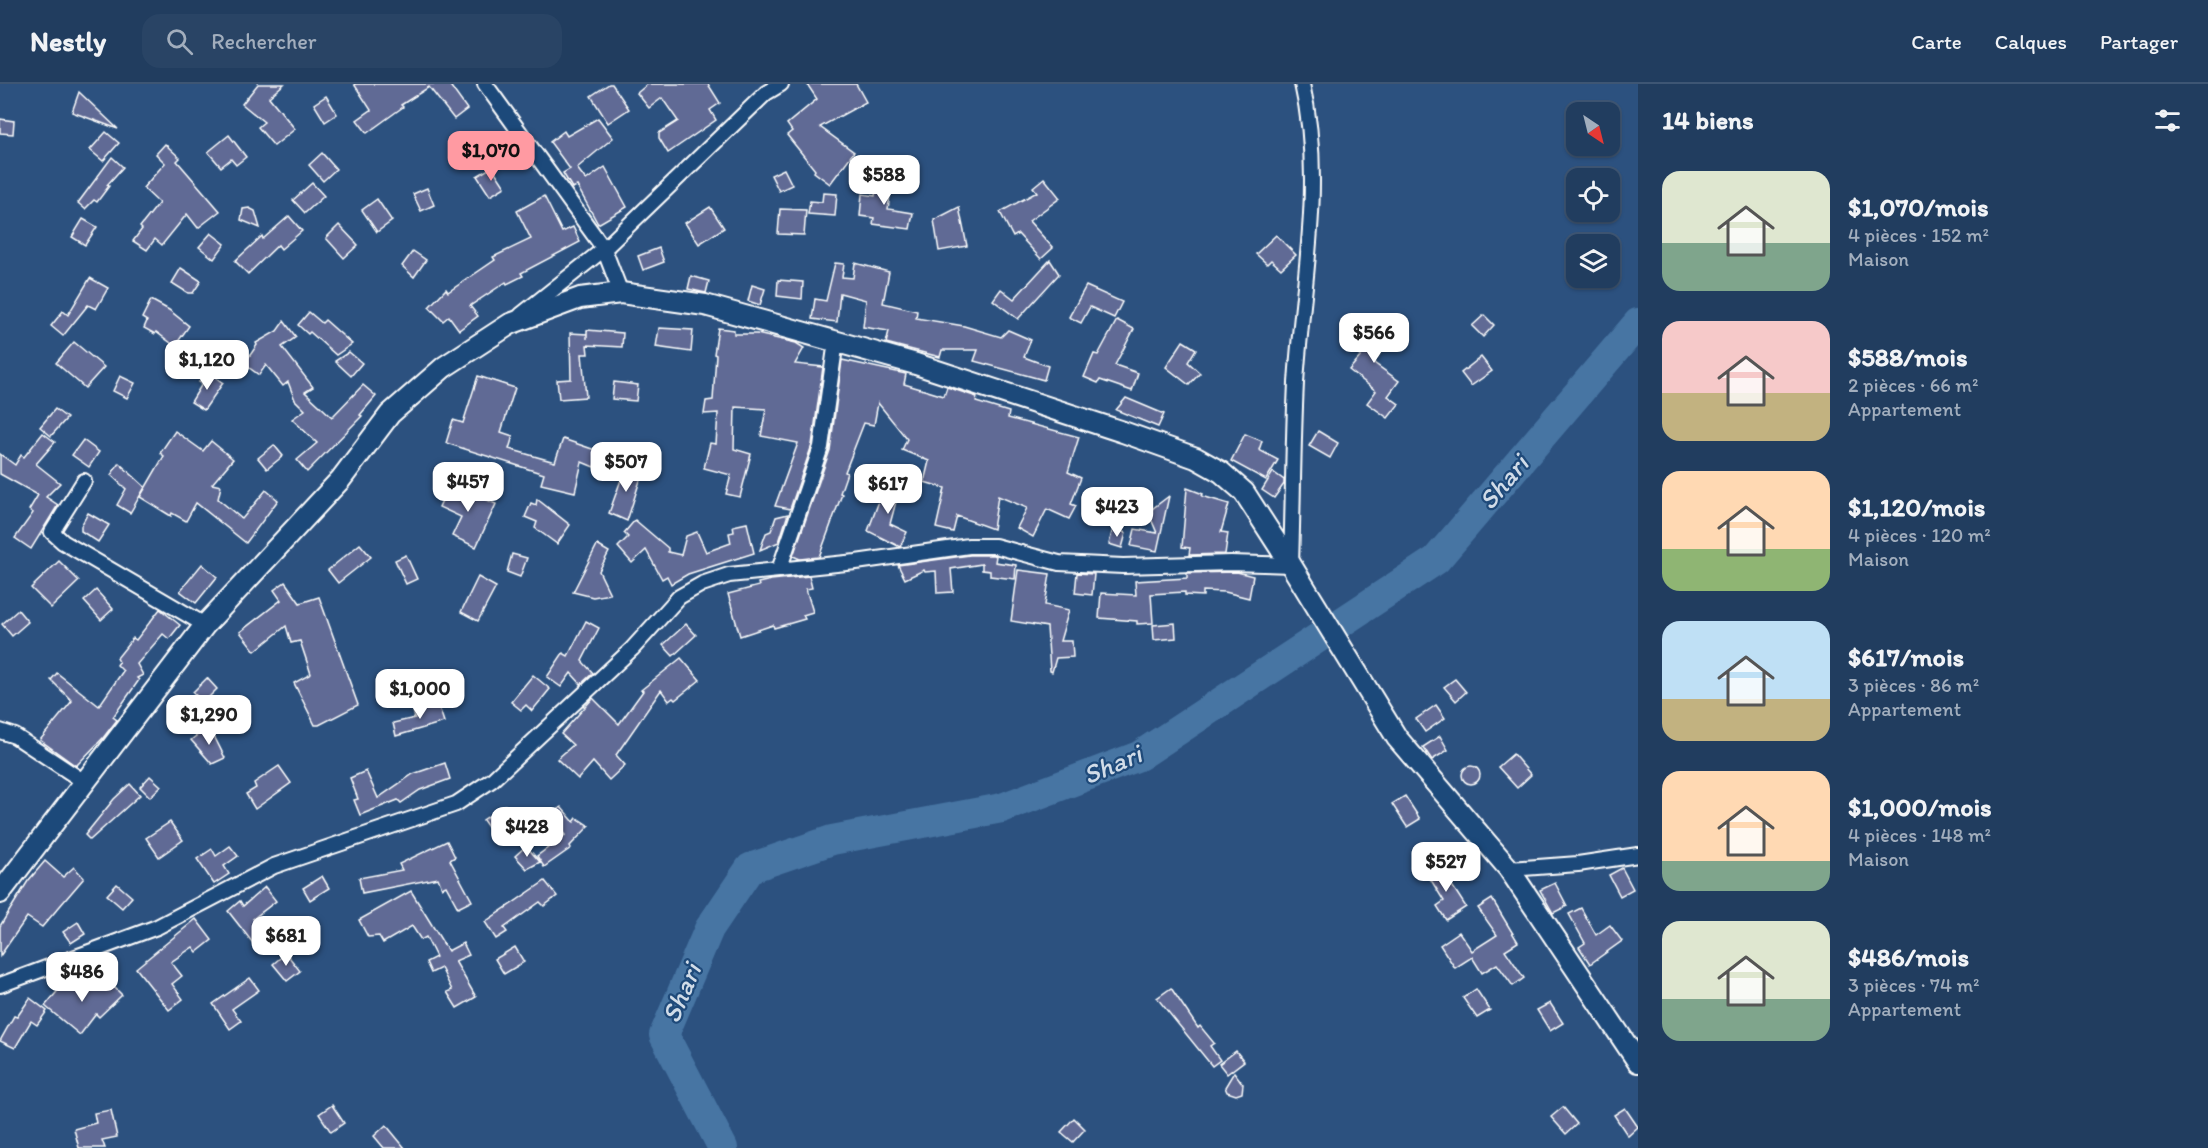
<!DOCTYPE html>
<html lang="fr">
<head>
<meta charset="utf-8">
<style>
  :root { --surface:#213d5f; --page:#294465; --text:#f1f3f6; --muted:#a2aebd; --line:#3e5674; --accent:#ff9aa2 }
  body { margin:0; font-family:Itim,sans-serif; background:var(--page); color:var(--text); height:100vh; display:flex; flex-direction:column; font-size:22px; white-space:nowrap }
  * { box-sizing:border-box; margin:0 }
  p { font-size:20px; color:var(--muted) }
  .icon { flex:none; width:33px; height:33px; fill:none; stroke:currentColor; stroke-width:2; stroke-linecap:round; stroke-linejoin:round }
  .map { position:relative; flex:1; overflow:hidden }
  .drawer { display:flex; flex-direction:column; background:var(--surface); width:570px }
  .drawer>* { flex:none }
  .needle { width:39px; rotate:145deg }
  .tools { position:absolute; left:1566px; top:18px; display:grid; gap:12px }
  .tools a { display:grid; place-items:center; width:54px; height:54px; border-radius:12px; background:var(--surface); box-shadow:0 2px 4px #0004,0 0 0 2px var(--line); font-size:30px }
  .price { position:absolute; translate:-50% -51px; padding:0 14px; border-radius:12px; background:#fff; color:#222; font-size:20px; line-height:39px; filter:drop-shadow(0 2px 3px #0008) }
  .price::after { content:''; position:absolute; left:50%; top:36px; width:18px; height:14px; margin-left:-9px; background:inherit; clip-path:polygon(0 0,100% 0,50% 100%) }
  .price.current { background:var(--accent); color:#111 }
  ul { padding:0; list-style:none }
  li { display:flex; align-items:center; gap:18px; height:150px; padding:0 24px }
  li span { display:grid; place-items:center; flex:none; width:168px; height:120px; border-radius:18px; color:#555 }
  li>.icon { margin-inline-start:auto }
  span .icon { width:72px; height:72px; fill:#fffc; stroke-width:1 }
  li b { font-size:26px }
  h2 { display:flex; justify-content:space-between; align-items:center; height:72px; padding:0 24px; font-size:26px }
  header { display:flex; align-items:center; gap:36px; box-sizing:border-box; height:84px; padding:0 30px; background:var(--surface); border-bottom:2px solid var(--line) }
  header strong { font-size:28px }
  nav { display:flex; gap:33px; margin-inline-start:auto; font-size:21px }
  .search { width:420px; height:54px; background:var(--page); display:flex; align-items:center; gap:15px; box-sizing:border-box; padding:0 21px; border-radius:18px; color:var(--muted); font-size:22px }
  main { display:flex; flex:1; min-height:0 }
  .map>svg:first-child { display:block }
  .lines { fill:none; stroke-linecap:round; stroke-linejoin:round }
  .river { stroke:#4775a3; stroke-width:30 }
  .building { fill:#616b95; stroke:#fff; stroke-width:1.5 }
  .street-casing { stroke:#fff; stroke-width:18 }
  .secondary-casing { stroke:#fff; stroke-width:24 }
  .street { stroke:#1f4a7a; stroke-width:14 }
  .secondary { stroke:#1f4a7a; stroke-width:20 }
  .labels { text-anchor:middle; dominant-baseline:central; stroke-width:4.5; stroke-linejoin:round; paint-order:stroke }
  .water-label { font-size:27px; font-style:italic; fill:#d1dce8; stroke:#1f4a7a }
</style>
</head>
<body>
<header>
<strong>Nestly</strong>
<div class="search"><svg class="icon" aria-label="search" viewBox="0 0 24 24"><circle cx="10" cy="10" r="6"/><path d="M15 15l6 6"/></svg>Rechercher</div>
<nav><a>Carte</a><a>Calques</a><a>Partager</a></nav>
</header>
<main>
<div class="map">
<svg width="1638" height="1064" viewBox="0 0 1638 1064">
  <rect width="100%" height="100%" fill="#2c517f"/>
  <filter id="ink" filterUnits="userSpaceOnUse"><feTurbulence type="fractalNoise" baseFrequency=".0167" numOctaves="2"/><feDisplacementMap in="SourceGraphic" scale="12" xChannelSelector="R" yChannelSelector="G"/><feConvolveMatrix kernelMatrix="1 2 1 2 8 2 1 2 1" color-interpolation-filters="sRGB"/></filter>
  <g filter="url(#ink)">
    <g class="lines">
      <path class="river" d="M723 1064 664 951 709 845 750 784 832 756 1002 724 1139 672 1436 476 1638 239"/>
    </g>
    <g class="building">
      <path d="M258 0H284L269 13 295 45 274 62 258 43 264 38 242 20Z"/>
      <path d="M354 0H449L467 25 454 35 429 3 401 21 403 23 367 49 357 36 371 26Z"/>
      <path d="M609 0H612L629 25 608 39 591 12Z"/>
      <path d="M648 0H708L720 19 710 26 716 36 668 69 659 54V49L678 37 662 14 649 24 637 9Z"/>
      <path d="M807 0H856L866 18 820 43 854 68 830 100 814 88 815 86 787 51 792 47 787 40 817 15Z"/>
      <path d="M79 8 118 45 72 28Z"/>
      <path d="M326 12 337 30 325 38 314 20Z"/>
      <path d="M598 34 613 54 577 84 586 96 605 83 627 123 598 140 577 102 572 104 563 89 570 85 550 58 564 47 567 52Z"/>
      <path d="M0 35 14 37 13 50 0 49Z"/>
      <path d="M106 48 119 59 103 77 90 66Z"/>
      <path d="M229 51 246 73 236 81 231 75 221 83 208 68Z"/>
      <path d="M165 60 180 74 177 77 220 127 198 144 187 130 162 161 155 155 147 166 133 157 142 145 140 143 159 119 143 104 165 79 156 70Z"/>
      <path d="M322 69 336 85 323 97 309 81Z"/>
      <path d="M112 73 123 83 107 101 109 102 97 118 94 116 85 125 78 119Z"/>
      <path d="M492 83 505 103 490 112 477 92Z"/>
      <path d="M784 85 792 101 779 107 771 91Z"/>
      <path d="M879 88 893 90 888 125 913 129 910 145 873 140 874 134 860 132 862 110 875 112Z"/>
      <path d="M1044 94 1060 114 1029 137 1053 164 1041 175 1018 150 1013 153 1000 128 1037 108 1033 103Z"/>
      <path d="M312 99 324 112 305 129 293 116Z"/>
      <path d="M427 104 434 121 421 127 413 110Z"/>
      <path d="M823 109 837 110 835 132 808 130 810 117 822 118Z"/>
      <path d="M544 112 562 148 573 143 580 158 521 189 523 192 507 200 506 198 470 222 478 232 459 246 449 232 443 237 429 223 446 205 448 208 495 176 493 173 531 155 517 127Z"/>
      <path d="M377 115 392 137 377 148 362 126Z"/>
      <path d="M710 123 724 144 699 160 685 139Z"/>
      <path d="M959 123 967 162 939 167 934 136Z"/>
      <path d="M249 124 255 127 260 144 241 136 243 125Z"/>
      <path d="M780 125 806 126 804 151 778 150Z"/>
      <path d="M289 132 302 147 281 165 278 161 248 190 235 177 262 152 263 155Z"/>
      <path d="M83 135 97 143 85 161 72 153Z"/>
      <path d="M339 141 358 161 344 174 326 154Z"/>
      <path d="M211 149 225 160 214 175 199 163Z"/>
      <path d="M1276 151 1296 171 1281 185 1271 176 1267 180 1256 170Z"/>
      <path d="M659 164 664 178 643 186 638 172Z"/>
      <path d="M413 167 426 176 414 193 402 182Z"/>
      <path d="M1050 176 1059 190 1018 235 993 216 1001 205 1014 215Z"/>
      <path d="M835 179 844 180 842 193 853 194 855 179 889 188 883 219 917 227 916 234 964 242 1001 253 1008 246 1031 256 1024 273 1048 282 1044 296 974 277 978 266H942L940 273 886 259 889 247 863 243 866 216 840 209 837 238 812 235 815 215 826 217Z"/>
      <path d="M181 184 201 197 193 209H188L172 199Z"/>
      <path d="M691 192 709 197 706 209 688 205Z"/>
      <path d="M90 194 108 204 96 225 88 221 63 252 51 242 63 227 68 231Z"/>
      <path d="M778 196 803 198 802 215 777 212Z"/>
      <path d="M752 201 765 205 760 221 748 217Z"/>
      <path d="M1086 202 1122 218 1114 234 1090 223 1081 239 1069 233Z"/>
      <path d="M151 216 169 226 189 242 175 262 156 248 155 250 144 244 147 237 142 234Z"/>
      <path d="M309 228 322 239 325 236 352 260 336 271 310 248 308 250 298 241Z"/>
      <path d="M1365 231 1393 248 1374 279 1399 297 1388 312 1399 320 1388 334 1367 319 1376 307 1349 286 1361 272 1346 263Z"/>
      <path d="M1484 231 1494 241 1483 253 1472 242Z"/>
      <path d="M1117 236 1134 245 1115 281 1138 289 1132 307 1100 296 1098 299 1084 293 1094 270 1098 271Z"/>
      <path d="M284 237 296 253 282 263 313 303 305 308 332 333 363 301 376 312 360 331 362 332 307 388 297 376 317 359 292 335 305 326 295 316 288 298 283 302 266 281 259 291 244 280 257 261 256 259 277 247Z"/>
      <path d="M659 244 693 246 691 268 656 263Z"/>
      <path d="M718 244 734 246V250H757L796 259 804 264 795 280 823 283 812 361 790 425 775 422 798 359 761 352 766 325 735 323 734 365 751 370 740 413 726 410 731 391 704 384 710 359 716 360 718 329 704 330 706 317 713 316 716 271 714 270Z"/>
      <path d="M587 246 623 249 622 263 587 261 588 270H582L586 313 559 315 557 296 571 295 570 249 587 250V255Z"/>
      <path d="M1183 257 1196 265 1188 278 1200 289 1189 301 1166 283Z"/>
      <path d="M74 258 104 283 85 304 56 279Z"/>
      <path d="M349 268 362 279 351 292 335 277Z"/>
      <path d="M1481 273 1492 287 1471 302 1461 289Z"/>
      <path d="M842 276 906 290 904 300 944 312 947 303 977 313 976 318 1009 328 1008 334 1079 353 1068 388 1081 394 1071 420 1076 422 1069 435 1047 425 1033 453 1017 444 1027 424 998 412 993 445 957 432 953 448 936 444 945 404 924 398 929 377 902 366 907 355 878 319 874 341 864 339 845 388 847 389 840 409 842 410 819 473 800 475 793 472 830 366Z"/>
      <path d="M211 290 223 299 204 326 191 318 202 300 199 298Z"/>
      <path d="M120 292 135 299 127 314 113 307Z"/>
      <path d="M478 292 515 304 501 348 513 352 509 365 555 378 563 355 601 368 594 383 582 378 575 408 541 400 544 390 446 359 453 336 463 339Z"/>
      <path d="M614 298 638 301 636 317 612 315Z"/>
      <path d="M1126 314 1164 330 1158 343 1116 326Z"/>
      <path d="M55 325 67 334 51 352 40 343Z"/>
      <path d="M175 347 203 367 211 357 233 375 212 400 221 402 218 415 242 435 266 406 278 416 246 459 196 419 186 437 172 429 171 432 140 413 164 372 160 369Z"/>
      <path d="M1318 347 1338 359 1330 374 1309 362Z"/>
      <path d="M43 349 55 358 36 380 60 399 46 413 58 421 31 465 15 454 33 429 29 426 38 411 0 390V370L15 381 21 371 24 373Z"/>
      <path d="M1245 350 1262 357 1259 366 1278 376 1266 396 1231 377Z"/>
      <path d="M83 356 99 368 89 383 72 371Z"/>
      <path d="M274 361 283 372 267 385 258 374Z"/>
      <path d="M119 379 145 403 130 429 117 421 126 405 111 391Z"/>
      <path d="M626 382 643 387 627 437 609 429Z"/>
      <path d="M1273 388 1284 396V400L1274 414 1262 406Z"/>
      <path d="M887 395 901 399 890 440 907 448 900 463 868 447Z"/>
      <path d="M450 399 496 420 476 463 452 452 461 433 439 423Z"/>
      <path d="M1187 404 1203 410 1202 412 1229 420 1221 448 1228 449 1225 470 1189 471 1190 464 1182 463Z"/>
      <path d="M1169 412 1157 467 1131 462 1135 445 1157 449 1148 428Z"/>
      <path d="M537 415 570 441 557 460 535 444 537 438 525 433 531 419 536 421Z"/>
      <path d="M88 429 109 441 98 458 81 447V442Z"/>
      <path d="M788 430 779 458 760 466 766 449 771 447 776 433Z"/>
      <path d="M635 436 668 464V468L681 471 686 452 697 448 706 468 731 459 729 449 734 448 733 442 747 439 754 469 688 490 671 500 667 492 662 495 646 466 632 479 618 463 628 453 624 449Z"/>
      <path d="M1113 444 1126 449 1122 464 1109 460Z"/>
      <path d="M360 460 371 473 338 499 328 486Z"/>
      <path d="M597 461 609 468 599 487 610 510 593 513 573 508Z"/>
      <path d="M512 470 527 474 520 493 507 488Z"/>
      <path d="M406 471 417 495 406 500 395 476Z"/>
      <path d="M970 471H994L996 472 995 478 1016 481 1015 495 990 492V487L982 486V480L951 485 953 508 937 509 936 487 925 488 924 486 905 495 898 481Z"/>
      <path d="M59 477 79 497 51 524 31 504Z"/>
      <path d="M202 480 217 493 196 519 180 507Z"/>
      <path d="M1018 486 1050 490 1045 521 1069 526 1060 557H1072L1073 573 1056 574 1052 588 1050 587 1047 543 1011 537Z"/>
      <path d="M1237 488 1253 492 1249 514 1225 508 1203 507V512L1185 511V508L1151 510 1153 539 1137 540V537L1099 534 1101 509 1136 511 1135 497 1187 494V489Z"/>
      <path d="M1077 489 1094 490 1092 511 1075 509Z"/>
      <path d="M809 492 812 504 806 505 813 528 803 531 805 535 774 544 773 541 740 552 728 510 759 502 758 499 771 496Z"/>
      <path d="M478 493 496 503 478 537 461 528Z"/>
      <path d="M285 498 300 519 319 513 358 621 319 641H315L294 599 311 590 300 557 291 559 286 542 255 567 240 548 281 516 274 506Z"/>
      <path d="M96 506 113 525 101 536 84 517Z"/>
      <path d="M160 525 180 541 169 555 163 550 137 580 143 591 137 594 139 596 113 633 117 636 103 654 76 682 40 656 72 617 51 596 57 589 99 622 123 587 117 581 119 578 117 574 133 554 136 556Z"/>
      <path d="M18 526 28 538 12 552 2 540Z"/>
      <path d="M586 537 599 544 582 577 593 589 581 600 571 589 561 603 547 593 563 569 568 572Z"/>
      <path d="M1175 539 1176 554 1154 556 1153 541Z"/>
      <path d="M686 540 696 551 673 572 663 561Z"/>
      <path d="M681 574 700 596 675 616 673 614 669 617 661 606 616 671 625 681 609 696 593 678 578 695 557 675 573 661 561 650 593 614 619 640 643 607 641 606Z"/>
      <path d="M533 591 550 605 532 627 526 621 521 626 511 618Z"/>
      <path d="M207 594 217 605 203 619 193 608Z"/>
      <path d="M1455 595 1466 608 1456 617 1444 603Z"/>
      <path d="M438 620 444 638 396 652 393 639 415 634 413 627Z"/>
      <path d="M1436 621 1445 634 1425 648 1416 635Z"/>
      <path d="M209 642 225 674 212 680 191 656Z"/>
      <path d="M1440 652 1448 666 1432 676 1423 663Z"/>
      <path d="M1513 670 1531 691 1517 704 1498 683Z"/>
      <path d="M445 679 450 695 420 706 401 719 398 716 360 731 354 716 358 715 350 694 366 687 378 714 413 690Z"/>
      <path d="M279 682 291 699 255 725 246 710 256 704 254 699Z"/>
      <circle cx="1471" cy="691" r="9"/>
      <path d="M150 692 161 702 150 713 140 703Z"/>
      <path d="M130 700 140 711 90 756 85 751 114 715Z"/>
      <path d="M1405 712 1420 735 1407 743 1392 720Z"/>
      <path d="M505 721 515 734 492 749 483 736Z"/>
      <path d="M561 723 574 738 577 734 589 742 570 762 571 764 544 783 537 772 565 751 550 733Z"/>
      <path d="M170 738 183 756 159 773 146 754Z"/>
      <path d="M447 757 455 773 450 776 472 817 458 824 446 802 442 804 438 794 362 809 359 794 402 786 399 780Z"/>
      <path d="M230 762 238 772 224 782 229 790 214 800 197 775 212 765 216 772Z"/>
      <path d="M526 762 540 778 527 785 515 772Z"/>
      <path d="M45 777 63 793 74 783 84 794 42 843 27 833 0 872V842L28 797Z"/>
      <path d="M1438 780 1466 823 1446 836 1437 822 1444 817 1426 788Z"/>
      <path d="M1622 784 1633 805 1620 812 1609 791Z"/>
      <path d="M322 792 329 804 310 816 303 804Z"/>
      <path d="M545 797 557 812 544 822 540 818 504 844 507 848 496 855 485 838Z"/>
      <path d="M1555 799 1567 822 1553 829 1540 806Z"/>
      <path d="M117 800 132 813 122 824 107 811Z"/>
      <path d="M265 803 276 817 253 835 267 854 256 863 228 827 240 817 243 822Z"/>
      <path d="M411 807 448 867 463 859 469 871 455 877 476 913 457 924 447 908 452 906 441 884 431 889 426 878 436 873 426 853 421 856 412 842 383 859 379 852 368 853 359 836Z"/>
      <path d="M1492 815 1518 858 1505 866 1524 894 1513 902 1497 880 1482 889 1472 873 1455 884 1440 861 1459 848 1472 867 1497 851 1478 824Z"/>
      <path d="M1581 824 1596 851 1610 841 1622 857 1590 880 1579 863 1585 859 1569 830Z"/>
      <path d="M196 835 212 856 197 868 193 863 171 878 182 892 172 900 183 915 169 926 136 884Z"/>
      <path d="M78 838 85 850 71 859 63 848Z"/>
      <path d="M515 863 524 878 504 890 495 875Z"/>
      <path d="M286 869 300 887 287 897 273 880Z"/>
      <path d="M71 891 83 914 104 893 122 911 99 933 96 930 80 951 45 922Z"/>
      <path d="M250 894 259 906 232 925 241 937 230 945 213 920Z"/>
      <path d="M1171 904 1198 944 1200 942 1214 959 1210 962 1220 976 1212 982 1157 914Z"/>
      <path d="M1476 905 1490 926 1477 934 1463 914Z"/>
      <path d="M30 914 47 927 37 941 31 937 15 964 0 957 14 932 17 933Z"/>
      <path d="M1550 919 1563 939 1550 947 1537 926Z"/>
      <path d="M1236 967 1244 977 1227 990 1219 980Z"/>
      <path d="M1234 988 1243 1000 1242 1009 1236 1011 1227 1008 1225 1003Z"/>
      <path d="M332 1021 344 1039 331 1048 319 1030Z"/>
      <path d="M1563 1023 1577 1040 1566 1050 1551 1033Z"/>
      <path d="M1625 1024 1638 1043 1628 1052 1614 1031Z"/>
      <path d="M111 1026 117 1053 102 1056 105 1064H79L74 1045 96 1039 94 1029Z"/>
      <path d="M1074 1034 1085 1045 1073 1058 1061 1048Z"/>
      <path d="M386 1041 405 1064H384L374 1052Z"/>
    </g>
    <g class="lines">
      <defs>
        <g id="street">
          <path d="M485 0 604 165 521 231"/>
          <path d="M621 209 604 165 766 9 781 0"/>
          <path d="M84 397 52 448 63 458 205 541"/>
          <path d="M779 486 821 363 836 257"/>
          <path d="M0 647 15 652 83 697"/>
          <path d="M1509 785 1578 780 1638 771"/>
          <path d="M0 901 157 843 274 782 456 720 492 696 632 565 679 513 702 500 729 491 856 478 969 462H995L1059 479 1123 482 1231 479 1291 481C1293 420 1293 359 1296 299 1302 200 1325 98 1302 0"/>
        </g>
        <path id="secondary" d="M0 809 205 541 341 395 390 330 444 283 510 240 580 214 621 209 705 221 916 280 1123 348 1196 374 1221 388 1244 408 1291 481 1397 654 1509 785 1638 978"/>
      </defs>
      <use href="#street" class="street-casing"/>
      <use href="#secondary" class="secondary-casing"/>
      <use href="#street" class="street"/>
      <use href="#secondary" class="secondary"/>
    </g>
  </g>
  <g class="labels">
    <g class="water-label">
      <text transform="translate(1503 398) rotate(-50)">Shari</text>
      <text transform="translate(1112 680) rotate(-23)">Shari</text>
      <text transform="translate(681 909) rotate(-67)">Shari</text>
    </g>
  </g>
</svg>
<div class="tools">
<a><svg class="needle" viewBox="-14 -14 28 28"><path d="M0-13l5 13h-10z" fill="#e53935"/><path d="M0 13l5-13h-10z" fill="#a2aebd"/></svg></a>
<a><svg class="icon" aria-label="locate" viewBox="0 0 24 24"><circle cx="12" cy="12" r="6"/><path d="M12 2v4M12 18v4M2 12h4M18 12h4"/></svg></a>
<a><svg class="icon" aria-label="layers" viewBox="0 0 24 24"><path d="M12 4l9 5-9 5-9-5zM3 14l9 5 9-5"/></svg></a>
</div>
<b class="price current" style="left:491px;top:98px">$1,070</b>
<b class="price" style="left:884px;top:122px">$588</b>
<b class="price" style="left:1374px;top:280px">$566</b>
<b class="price" style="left:207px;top:307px">$1,120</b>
<b class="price" style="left:626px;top:409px">$507</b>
<b class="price" style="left:468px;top:429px">$457</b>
<b class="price" style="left:888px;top:431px">$617</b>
<b class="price" style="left:1117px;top:454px">$423</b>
<b class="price" style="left:420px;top:636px">$1,000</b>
<b class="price" style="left:209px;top:662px">$1,290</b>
<b class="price" style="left:527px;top:774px">$428</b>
<b class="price" style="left:1446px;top:809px">$527</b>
<b class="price" style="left:286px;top:883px">$681</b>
<b class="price" style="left:82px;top:919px">$486</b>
</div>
<section class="drawer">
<h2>14 biens<svg class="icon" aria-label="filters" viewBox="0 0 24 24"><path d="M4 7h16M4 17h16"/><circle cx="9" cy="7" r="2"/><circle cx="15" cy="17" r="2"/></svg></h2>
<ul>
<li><span style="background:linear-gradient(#dfe7d0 60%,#7fa58c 0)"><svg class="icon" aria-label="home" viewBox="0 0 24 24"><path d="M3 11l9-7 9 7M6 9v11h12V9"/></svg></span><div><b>$1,070/mois</b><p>4 pièces · 152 m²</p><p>Maison</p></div></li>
<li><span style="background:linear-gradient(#f6c9c9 60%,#c2b280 0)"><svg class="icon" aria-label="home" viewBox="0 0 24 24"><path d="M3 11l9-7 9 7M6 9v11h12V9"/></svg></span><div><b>$588/mois</b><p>2 pièces · 66 m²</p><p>Appartement</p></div></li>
<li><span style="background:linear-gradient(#ffd9b3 65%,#8fb573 0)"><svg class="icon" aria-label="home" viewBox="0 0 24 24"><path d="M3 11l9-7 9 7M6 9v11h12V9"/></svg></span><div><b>$1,120/mois</b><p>4 pièces · 120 m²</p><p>Maison</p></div></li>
<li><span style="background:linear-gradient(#bfe0f5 65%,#c2b280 0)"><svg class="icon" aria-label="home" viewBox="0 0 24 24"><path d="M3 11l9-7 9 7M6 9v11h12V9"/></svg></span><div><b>$617/mois</b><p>3 pièces · 86 m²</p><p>Appartement</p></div></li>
<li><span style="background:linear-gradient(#ffd9b3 75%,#7fa58c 0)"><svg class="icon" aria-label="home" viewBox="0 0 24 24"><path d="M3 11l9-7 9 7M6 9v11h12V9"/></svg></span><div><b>$1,000/mois</b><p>4 pièces · 148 m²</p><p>Maison</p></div></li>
<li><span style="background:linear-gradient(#dfe7d0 65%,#7fa58c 0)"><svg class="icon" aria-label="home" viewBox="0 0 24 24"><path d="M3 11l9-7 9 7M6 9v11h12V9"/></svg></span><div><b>$486/mois</b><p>3 pièces · 74 m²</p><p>Appartement</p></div></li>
</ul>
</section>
</main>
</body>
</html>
